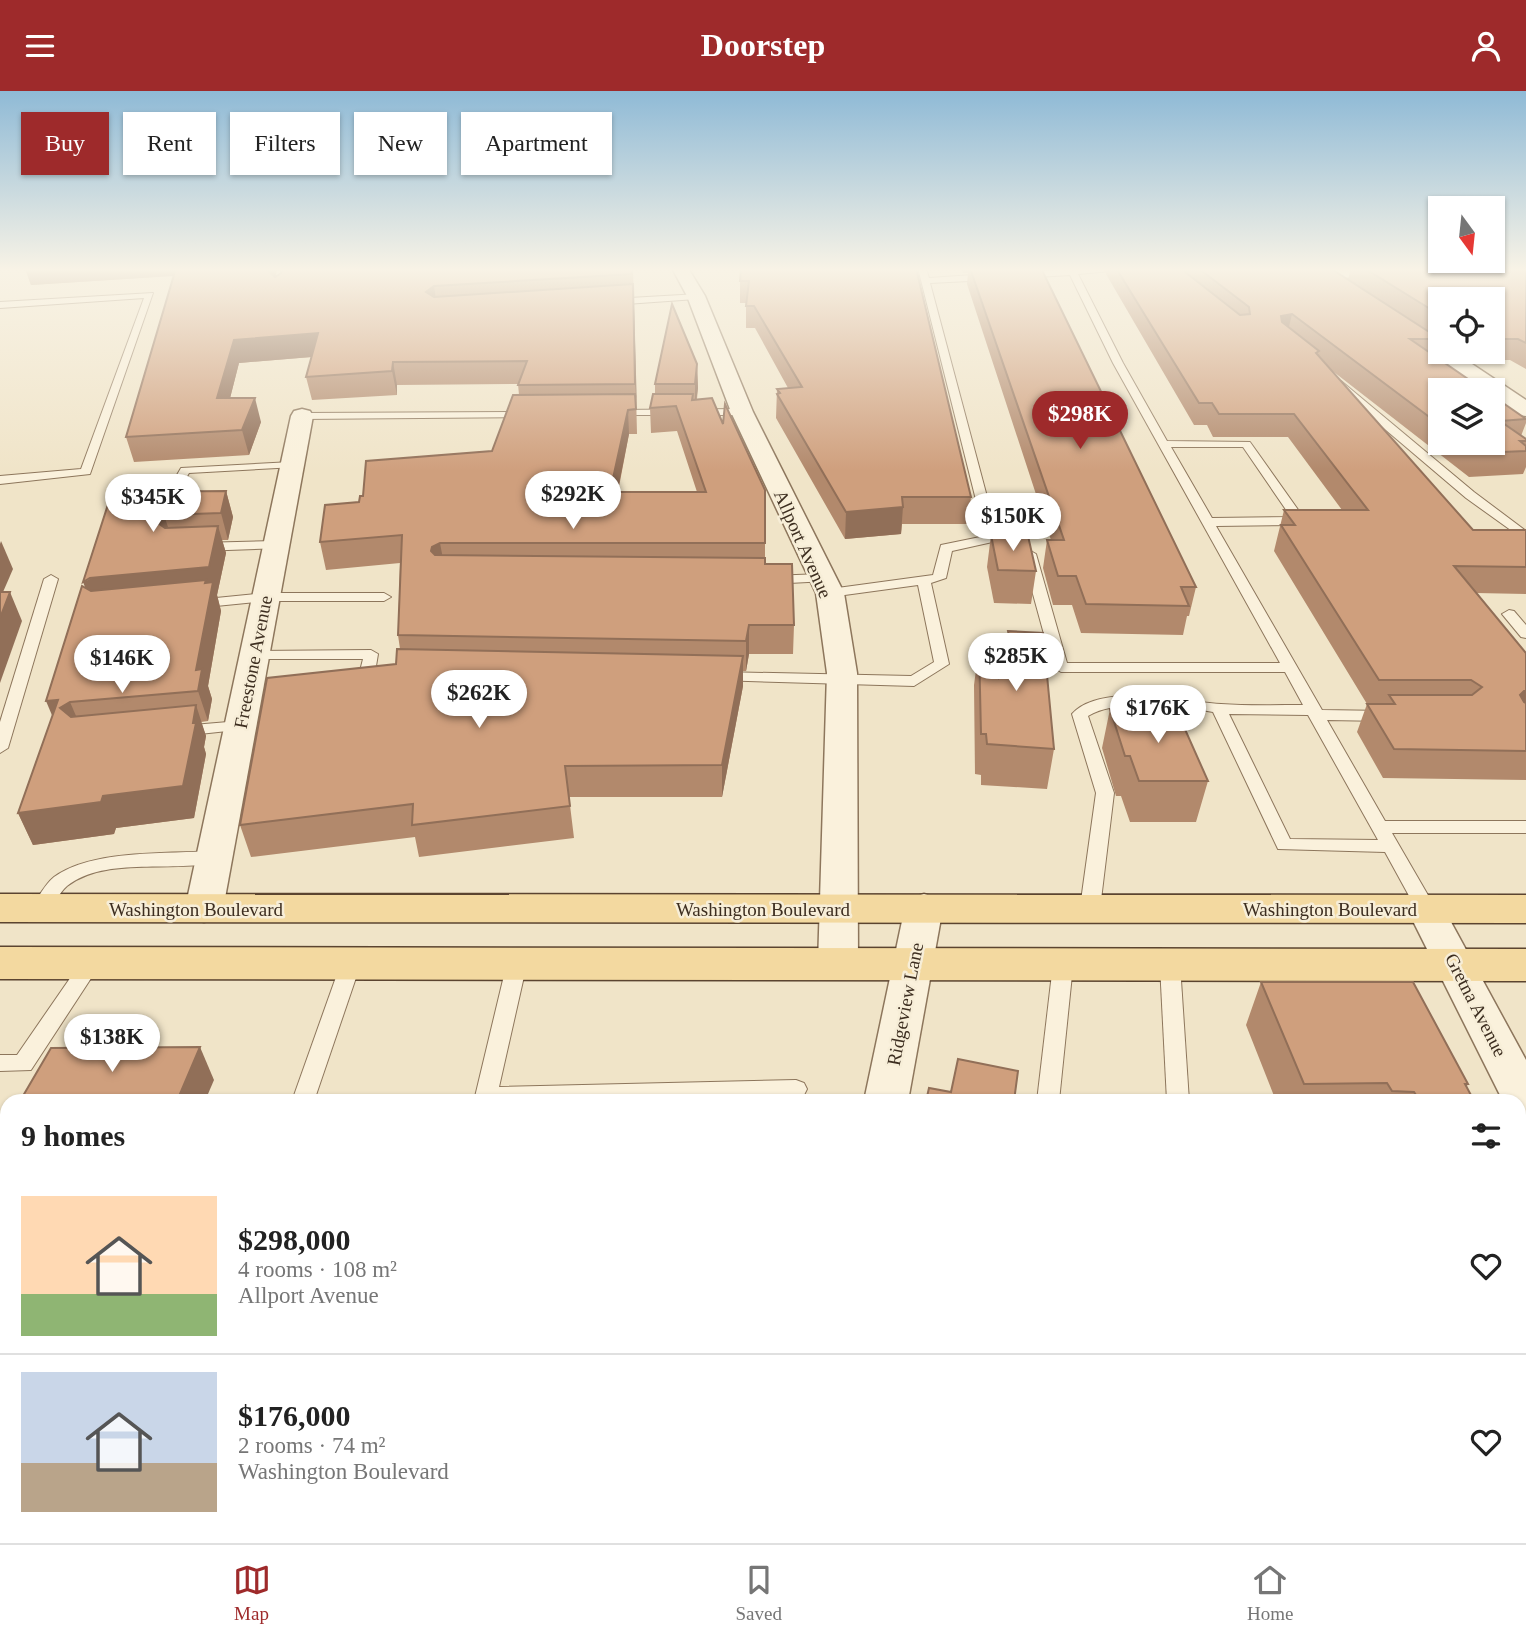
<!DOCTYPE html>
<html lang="en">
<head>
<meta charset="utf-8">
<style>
  :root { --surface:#fff; --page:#f6f6f6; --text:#222; --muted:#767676; --line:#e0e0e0; --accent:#9e2a2b }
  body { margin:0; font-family:Georgia,serif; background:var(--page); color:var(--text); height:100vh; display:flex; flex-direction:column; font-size:26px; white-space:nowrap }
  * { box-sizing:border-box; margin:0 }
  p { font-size:23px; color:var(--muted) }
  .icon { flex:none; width:38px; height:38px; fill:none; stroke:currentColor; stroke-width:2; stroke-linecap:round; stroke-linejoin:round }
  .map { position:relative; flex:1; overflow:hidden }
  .sheet { position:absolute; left:0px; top:1003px; width:1526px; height:450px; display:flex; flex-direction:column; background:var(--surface); border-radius:21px 21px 0 0; box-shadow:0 2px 5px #0004 }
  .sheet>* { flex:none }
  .guide { position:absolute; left:21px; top:21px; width:700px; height:63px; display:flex; gap:14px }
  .needle { width:46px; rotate:165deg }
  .tools { position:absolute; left:1428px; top:105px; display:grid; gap:14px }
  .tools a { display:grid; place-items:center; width:77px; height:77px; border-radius:0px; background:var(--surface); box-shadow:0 2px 5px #0004; font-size:35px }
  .price { position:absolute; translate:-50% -60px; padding:0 16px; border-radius:24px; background:#fff; color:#222; font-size:23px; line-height:46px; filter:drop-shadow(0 2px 4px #0008) }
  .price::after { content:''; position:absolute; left:50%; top:42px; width:21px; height:16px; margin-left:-10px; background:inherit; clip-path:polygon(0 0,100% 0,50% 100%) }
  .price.selected { background:var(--accent); color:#fff }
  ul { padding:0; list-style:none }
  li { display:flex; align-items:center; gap:21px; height:175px; padding:0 21px }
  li+li { border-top:2px solid var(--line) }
  li span { display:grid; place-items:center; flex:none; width:196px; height:140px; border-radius:0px; color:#555 }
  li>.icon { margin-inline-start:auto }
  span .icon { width:84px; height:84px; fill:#fffc; stroke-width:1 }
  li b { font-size:30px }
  h2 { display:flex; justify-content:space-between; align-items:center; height:84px; padding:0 21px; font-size:30px }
  .chip { padding:0 24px; border-radius:0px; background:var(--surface); box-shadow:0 2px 5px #0004; font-size:24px; line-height:63px }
  .chip.selected { background:var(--accent); color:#fff }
  header { display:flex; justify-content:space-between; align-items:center; height:91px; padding:0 21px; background:var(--accent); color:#fff; font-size:32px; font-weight:700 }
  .dock { display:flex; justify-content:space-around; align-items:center; height:98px; border-top:2px solid var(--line); background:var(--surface); font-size:19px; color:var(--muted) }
  .dock a { display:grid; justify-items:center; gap:4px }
  .dock .selected { color:var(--accent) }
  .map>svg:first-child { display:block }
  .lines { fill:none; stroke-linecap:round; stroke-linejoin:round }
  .lane-casing { stroke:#8d765c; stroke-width:2 }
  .street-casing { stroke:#8d765c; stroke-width:3 }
  .primary-casing { stroke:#5b4430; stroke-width:3 }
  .lane { fill:#faf1dc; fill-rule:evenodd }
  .street { fill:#faf1dc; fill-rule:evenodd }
  .primary { fill:#f3d9a0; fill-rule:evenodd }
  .wall { fill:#b2896c }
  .shaded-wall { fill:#916f58 }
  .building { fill:#cf9f7d; stroke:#916f58; stroke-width:2 }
  .labels { text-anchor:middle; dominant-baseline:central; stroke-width:5; stroke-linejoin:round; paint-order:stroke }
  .street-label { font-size:19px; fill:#3d2e20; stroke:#f7eed8 }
</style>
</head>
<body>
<header><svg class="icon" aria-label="menu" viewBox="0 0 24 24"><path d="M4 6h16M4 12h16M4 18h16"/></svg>Doorstep<svg class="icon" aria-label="person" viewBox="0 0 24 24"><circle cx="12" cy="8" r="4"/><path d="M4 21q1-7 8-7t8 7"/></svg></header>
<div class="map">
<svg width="1526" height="1452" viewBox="0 0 1526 1452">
  <rect width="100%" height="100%" fill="#f0e4c8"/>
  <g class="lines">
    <defs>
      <g id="lane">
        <path d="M918 177H926L929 187 988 183 992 186 988 189 930 192 998 447 997 450 952 460 946 487 931 492 949 573 914 595 716 589 713 586 721 581 911 585 934 571 918 494 830 506 823 502 830 498 933 484 941 454 985 445Z"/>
        <path d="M1094 177H1143L1078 183 1123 272 1167 350 1250 351 1306 430 1300 434 1216 435 1322 619 1386 620 1394 625 1386 630 1327 629 1385 730H1526V742H1392L1436 818 1433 823H1419L1385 761 1278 758 1213 621C1181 615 1116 607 1088 625L1114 702 1100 817 1097 822H1083L1080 817 1096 702 1072 623C1101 591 1183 611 1221 613 1248 615 1276 614 1303 614L1285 581H1061L1053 576 1022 463 1029 459 1036 463 1067 572H1280L1113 272 1070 184 1020 187 1016 184 1020 181ZM1171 356H1243L1291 426 1212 427ZM1229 623 1308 624 1378 749 1290 748Z"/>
        <path d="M153 202 90 383 0 393V385L81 378 144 207 0 217V211Z"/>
        <path d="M699 203V207L696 208 612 214 608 211 612 208Z"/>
        <path d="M1333 290H1341L1474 401 1526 440V450L1466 407 1333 294Z"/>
        <path d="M613 319 742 318 747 321 742 324H609L608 322Z"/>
        <path d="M533 321 534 323 529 326 302 328 297 325 302 322Z"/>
        <path d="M292 371 298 374 296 376 189 382 170 416 160 413 181 377Z"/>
        <path d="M276 450 281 451V457L199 460 192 456 199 452Z"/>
        <path d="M822 483 829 487 827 490 770 493 763 489 770 485Z"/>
        <path d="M51 484 58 488 8 657 0 662V631L44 488Z"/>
        <path d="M266 502H384L391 506 384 510H266L196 517 189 513 196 509Z"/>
        <path d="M1509 519 1514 520 1526 534V547L1521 546 1502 523Z"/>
        <path d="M371 559 378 563 376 575 393 577 396 580 393 583H363L360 580 363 568H255L248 564 255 560Z"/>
        <path d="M240 630 246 632 248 635 246 638 181 645 173 640 181 635Z"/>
        <path d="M215 760 221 762 224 766 221 770C175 783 107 764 67 795 59 802 54 813 48 822H34L31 817C38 807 45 793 54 786 92 758 169 763 215 760Z"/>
        <path d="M91 865 98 867 101 872 31 979 0 980V964H17L84 867Z"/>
        <path d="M351 865 358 867 361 872 314 1010H292L341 872 344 867Z"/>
        <path d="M517 865 524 867 527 872 499 996 796 989 804 992 807 998 804 1004 796 1007 474 1010 507 872 510 867Z"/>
        <path d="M1063 867 1070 869 1073 874 1059 1010H1037L1053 874 1056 869Z"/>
        <path d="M1170 867 1177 869 1180 874 1189 1010H1167L1160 874 1163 869Z"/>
        <rect x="0" y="1151" width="7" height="22"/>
        <path d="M1519 1207 1526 1208V1232L1519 1231Z"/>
        <path d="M7 1386V1428L0 1430V1389Z"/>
        <path d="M377 1446H407L406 1452H376Z"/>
      </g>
      <g id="street">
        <path d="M672 177H688L705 205 753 321 844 502 857 582 858 874 852 884 838 888 824 884 818 874 827 582 816 502 731 321 687 205Z"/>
        <path d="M1320 177H1402L1405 181 1397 186 1321 187 1313 182Z"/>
        <path d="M1440 255V261H1454L1526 309V325L1518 324 1493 306V299H1483L1434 265 1431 261Z"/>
        <path d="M302 318 310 320 313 325 223 818 217 827 204 831 191 827 185 818 291 325 294 320Z"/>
        <path d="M924 803 937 807 943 816 908 1010H864L905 816 911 807Z"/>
        <path d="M1426 805 1439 809 1526 969V1029L1519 1026V1010H1503L1407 818 1413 809Z"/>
        <path d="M706 1446H764L763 1452H703Z"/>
      </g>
      <g id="primary">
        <path d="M0 803 1526 804V832L0 831Z"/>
        <path d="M0 856 1526 858V890L0 888Z"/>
      </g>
    </defs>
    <use href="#lane" class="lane-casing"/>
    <use href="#street" class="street-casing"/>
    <use href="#primary" class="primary-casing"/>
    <use href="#lane" class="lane"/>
    <use href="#street" class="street"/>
    <use href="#primary" class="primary"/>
  </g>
  <g class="wall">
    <path d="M25 177H277L276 185 633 177 637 343H629L618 401H697L677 340 651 342 650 317 655 303V293L697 273 698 297 697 308 723 333 765 399V473L794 534 793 563H749L746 580H743V595L722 706H569L574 747 419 766 415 746 251 766 240 734 396 573 400 558 398 544 400 472 326 479 320 451 359 411 363 405 492 360 519 304 518 293 397 294V304L312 309 306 286 312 266 239 272 230 307 261 331 249 364 134 371 126 346 174 185 31 194Z"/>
    <path d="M741 177 971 406 968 433H902L901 443 845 448 776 327 777 298 788 297 755 237H746V212H740V190Z"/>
    <path d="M962 177H1041L1196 496 1189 525H1187L1183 544 1081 542 1072 514H1053L1043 477 1047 449H1051L967 193 968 182H963Z"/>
    <path d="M1107 177H1330L1348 189 1351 177H1526V278L1510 269H1471L1458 261H1493V208H1440V249L1435 265 1440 299V352H1493V305L1526 328V332L1521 345 1526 348V376L1523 383 1469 386 1330 278 1473 439H1526V503L1476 502 1526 562V689L1383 687 1357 641 1367 613 1274 460 1284 419H1342L1288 346H1213L1207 334H1194L1106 183Z"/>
    <path d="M226 400 233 426 228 449H222L226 462 217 504 221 520 208 595 212 608 208 630 201 631 206 645 204 656 206 663 194 727 116 737 114 743 33 754 18 722 52 626 112 401Z"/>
    <path d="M991 444 1036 480 1031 513 994 512 987 476Z"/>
    <path d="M1008 540 1054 658 1047 698 981 694V684L975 683 974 594 979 556 989 571 992 544 1008 545Z"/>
    <path d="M1110 618 1208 690 1196 731H1130L1121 705H1116L1102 657Z"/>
    <path d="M1261 891 1468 993 1466 997 1472 1006 1470 1010H1276L1246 934Z"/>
    <path d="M7 1033V1076L0 1065V1045Z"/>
    <path d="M1519 1230 1526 1231V1308H1519Z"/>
    <path d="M1088 1446H1291L1296 1452H1092Z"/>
    <path d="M1316 1446H1519L1526 1452H1318Z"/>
  </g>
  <g class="shaded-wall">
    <path d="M25 177H183L185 184 31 194Z"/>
    <path d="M269 177H277L273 201 269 180Z"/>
    <path d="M633 193 634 215 637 317 635 293Z"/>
    <path d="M434 195 437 216 426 201Z"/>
    <path d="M1292 223 1287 244 1276 246 1281 225Z"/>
    <path d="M318 242 323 265 239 272 224 331 217 307 234 249Z"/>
    <path d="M393 271 397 294V304L392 280Z"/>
    <path d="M697 273 698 297 695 317V293Z"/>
    <path d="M255 307 261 331 249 364 242 339Z"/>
    <path d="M628 319 629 343 612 428 610 401Z"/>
    <path d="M226 400 233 426 228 449 221 422Z"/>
    <path d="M903 416 901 443 845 448 846 421Z"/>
    <path d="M164 424 173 451 155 430Z"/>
    <path d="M218 435 226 462 217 504 221 520 208 595 212 608 208 630 198 600 94 519 83 491Z"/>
    <path d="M1 450 13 478 0 508V453Z"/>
    <path d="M440 452 445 479 431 460 432 456Z"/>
    <path d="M10 501 22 530 0 592V527Z"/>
    <path d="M749 534V563L746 580V550Z"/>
    <path d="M743 565V595L722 706V674Z"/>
    <path d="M1524 600H1526V626L1520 604Z"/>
    <path d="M58 609 70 611 83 641H59L46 610Z"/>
    <path d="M196 614 206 645 204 656 206 663 194 727 116 737 114 743 33 754 18 722 193 632Z"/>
    <path d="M200 956 214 989 205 1010H177Z"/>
    <path d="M334 1446H355L354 1452H333Z"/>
    <path d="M653 1446H668L666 1452H650Z"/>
  </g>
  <g class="building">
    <path d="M176 177H269V180L275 186 281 182 282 177H632V183L434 195 426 201 434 206 633 193 635 293 518 294 527 270 393 271 392 280 306 286 318 242 234 249 217 307H255L242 339 126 346Z"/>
    <path d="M741 177H916L971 406H902L903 416 846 421 777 303 780 302 777 298 802 296 754 215H746L749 190H740Z"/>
    <path d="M970 177H1041L1196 496H1181L1189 515 1086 513 1076 485H1058L1047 449H1064Z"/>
    <path d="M1116 177H1180L1240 224 1250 223 1249 216 1198 177H1330L1440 248H1410L1484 299H1440V334L1292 223 1281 225 1282 231 1319 260 1316 262 1473 439H1526V476L1454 475 1526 562V600H1524L1520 604 1524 611 1526 612V660L1394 658 1367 613H1395L1389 604H1472L1482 596 1471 589H1379L1281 434H1295L1284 419H1368L1294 323H1219L1212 312H1199Z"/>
    <path d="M1364 177H1526V252L1518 248H1493V208H1440V224Z"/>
    <path d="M672 213 697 273 695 293H655Z"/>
    <path d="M635 303 636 318 628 319 610 401H706L676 315 650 317 653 303H693L692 309 712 307 723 333 725 313 765 399V452H440L432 456 431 460 435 464 765 467V473H792L794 534H749L746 550 398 544 402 444 320 451 325 414 359 411 360 405H363L366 370 492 360 513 304Z"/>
    <path d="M1493 305 1526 328 1500 330 1526 348V350H1520L1526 355V360L1478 362 1464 352H1493Z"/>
    <path d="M226 400 221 422 164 424 155 430 165 437 218 435 209 476 90 487 83 491 112 401Z"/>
    <path d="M991 444 1028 445 1036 480 998 479Z"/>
    <path d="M206 489 205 492 213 491 196 579 202 578 198 600 70 611 60 617 71 626 196 614 193 632H196L183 695 103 705 101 711 18 722 58 609 46 610 82 495 91 500Z"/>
    <path d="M0 501H10L0 527Z"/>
    <path d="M1008 540 1043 542 1054 658 987 653 986 643H981L979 556 999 588 992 544 1009 545Z"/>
    <path d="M397 558 743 565 722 674 565 675 570 715 412 734 413 713 240 734 267 587 396 573Z"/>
    <path d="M1110 618H1176L1208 690H1139L1130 665H1125Z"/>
    <path d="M1261 891H1413L1468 993H1465L1472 1006 1418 1007 1414 1001 1392 1000 1387 992 1304 993Z"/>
    <path d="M200 956 177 1010H20L51 957Z"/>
    <path d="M958 968 1018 980 1014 1010H926L929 997 951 1001Z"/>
    <path d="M7 1033V1055H0V1045Z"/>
    <path d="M1519 1230 1526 1231V1286H1519Z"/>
    <path d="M1519 1398 1526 1399V1452H1341L1339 1446H1519Z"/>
    <path d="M203 1446H334L333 1452H201Z"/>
    <path d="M487 1446H653L650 1452H486Z"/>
    <path d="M829 1446H903L916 1451V1452H827Z"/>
    <path d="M1113 1446H1291L1296 1452H1118Z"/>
  </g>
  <linearGradient id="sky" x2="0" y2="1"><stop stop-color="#8fbad6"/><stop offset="0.47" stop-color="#f8f3e6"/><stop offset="1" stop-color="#f8f3e6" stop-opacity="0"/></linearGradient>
  <rect width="1526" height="380" fill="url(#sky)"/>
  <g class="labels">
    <g class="street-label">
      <text transform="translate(803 453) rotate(66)">Allport Avenue</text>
      <text transform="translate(253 571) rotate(-79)">Freestone Avenue</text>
      <text x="196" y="818">Washington Boulevard</text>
      <text x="763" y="818">Washington Boulevard</text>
      <text x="1330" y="818">Washington Boulevard</text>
      <text transform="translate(905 913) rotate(-79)">Ridgeview Lane</text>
      <text transform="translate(1476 914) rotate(63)">Gretna Avenue</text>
    </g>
  </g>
</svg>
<div class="tools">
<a><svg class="needle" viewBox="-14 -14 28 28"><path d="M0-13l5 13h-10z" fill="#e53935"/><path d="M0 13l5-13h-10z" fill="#767676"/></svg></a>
<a><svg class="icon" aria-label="locate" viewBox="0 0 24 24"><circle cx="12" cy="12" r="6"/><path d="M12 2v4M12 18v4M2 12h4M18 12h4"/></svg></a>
<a><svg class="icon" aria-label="layers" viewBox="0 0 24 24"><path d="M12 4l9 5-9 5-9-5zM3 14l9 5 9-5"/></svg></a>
</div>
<b class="price selected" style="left:1080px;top:360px">$298K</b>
<b class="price" style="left:573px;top:440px">$292K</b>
<b class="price" style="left:153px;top:443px">$345K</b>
<b class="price" style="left:1013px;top:462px">$150K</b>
<b class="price" style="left:1016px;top:602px">$285K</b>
<b class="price" style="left:122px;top:604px">$146K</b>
<b class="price" style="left:479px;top:639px">$262K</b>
<b class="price" style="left:1158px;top:654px">$176K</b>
<b class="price" style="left:112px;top:983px">$138K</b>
<div class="guide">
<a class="chip selected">Buy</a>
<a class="chip">Rent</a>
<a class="chip">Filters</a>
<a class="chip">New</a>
<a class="chip">Apartment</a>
</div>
<section class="sheet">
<h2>9 homes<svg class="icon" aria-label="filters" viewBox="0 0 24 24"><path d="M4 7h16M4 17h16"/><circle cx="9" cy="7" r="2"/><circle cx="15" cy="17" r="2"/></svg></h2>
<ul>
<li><span style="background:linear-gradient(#ffd9b3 70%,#8fb573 0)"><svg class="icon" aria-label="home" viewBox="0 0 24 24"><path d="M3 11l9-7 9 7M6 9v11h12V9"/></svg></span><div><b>$298,000</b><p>4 rooms · 108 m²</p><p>Allport Avenue</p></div><svg class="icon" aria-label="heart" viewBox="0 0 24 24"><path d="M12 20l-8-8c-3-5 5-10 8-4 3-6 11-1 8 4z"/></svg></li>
<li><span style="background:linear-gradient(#c9d6e8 65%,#b9a48a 0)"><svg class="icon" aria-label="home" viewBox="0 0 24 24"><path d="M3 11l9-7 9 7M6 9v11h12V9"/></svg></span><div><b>$176,000</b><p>2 rooms · 74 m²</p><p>Washington Boulevard</p></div><svg class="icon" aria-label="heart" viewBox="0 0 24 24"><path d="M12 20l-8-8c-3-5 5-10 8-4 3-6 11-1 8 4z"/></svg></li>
</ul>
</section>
</div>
<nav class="dock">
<a class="selected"><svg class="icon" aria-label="map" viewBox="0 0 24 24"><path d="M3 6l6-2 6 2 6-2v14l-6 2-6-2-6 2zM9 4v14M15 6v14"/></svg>Map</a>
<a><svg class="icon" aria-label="saved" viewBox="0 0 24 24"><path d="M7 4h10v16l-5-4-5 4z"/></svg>Saved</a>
<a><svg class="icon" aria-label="home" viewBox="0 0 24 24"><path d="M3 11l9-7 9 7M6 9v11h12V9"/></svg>Home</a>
</nav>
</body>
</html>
